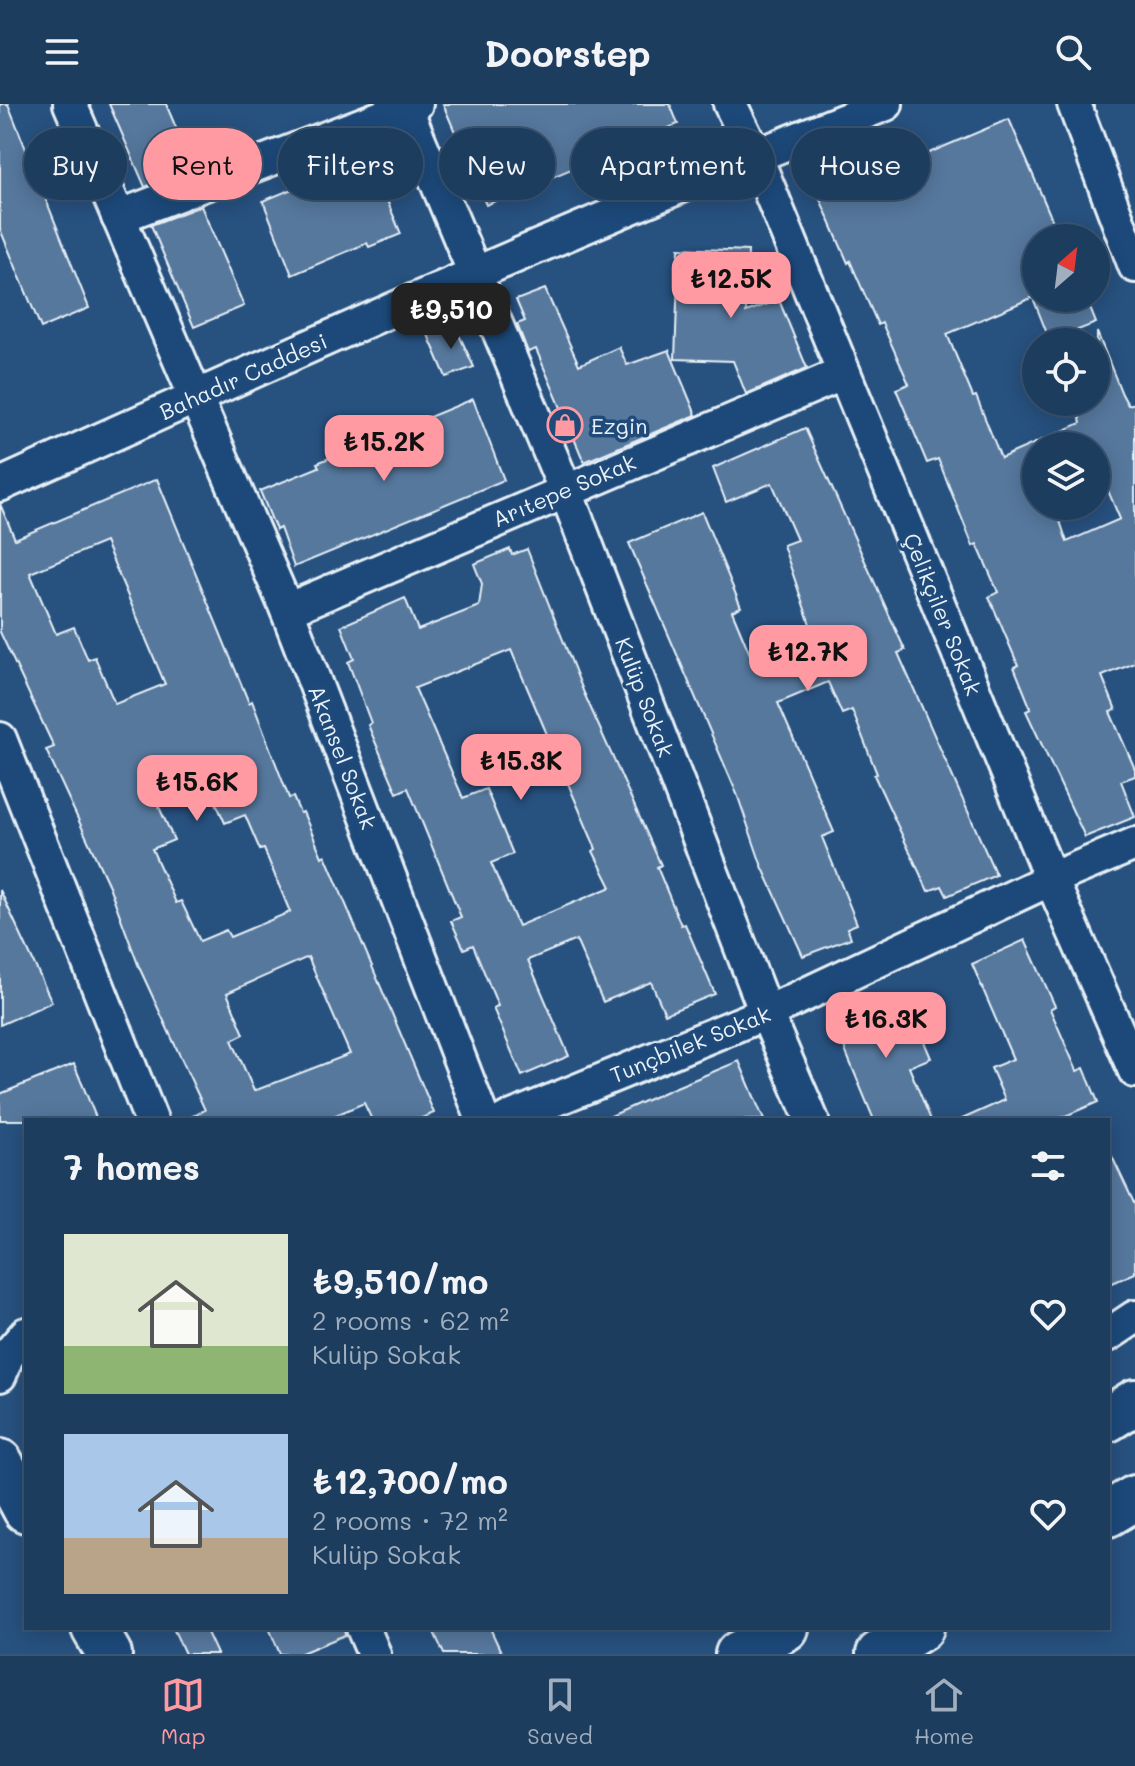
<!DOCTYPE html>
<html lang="en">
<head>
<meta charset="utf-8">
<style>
  :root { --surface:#1d3d5f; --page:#254465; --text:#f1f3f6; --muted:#a0aebd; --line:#3b5674; --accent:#ff9aa2 }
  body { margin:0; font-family:Mali,sans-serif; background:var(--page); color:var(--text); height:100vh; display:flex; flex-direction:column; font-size:30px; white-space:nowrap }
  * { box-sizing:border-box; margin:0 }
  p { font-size:26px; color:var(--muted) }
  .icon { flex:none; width:44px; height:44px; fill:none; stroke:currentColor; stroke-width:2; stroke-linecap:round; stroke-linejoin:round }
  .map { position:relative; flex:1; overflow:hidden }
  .panel { position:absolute; left:24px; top:1014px; width:1086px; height:512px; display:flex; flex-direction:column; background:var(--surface); border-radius:0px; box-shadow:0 4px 20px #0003,0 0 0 2px var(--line) }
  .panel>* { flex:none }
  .top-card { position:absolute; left:24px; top:24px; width:1088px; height:72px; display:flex; gap:16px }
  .needle { width:52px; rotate:28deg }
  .buttons { position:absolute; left:1022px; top:120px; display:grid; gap:16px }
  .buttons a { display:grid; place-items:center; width:88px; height:88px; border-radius:50%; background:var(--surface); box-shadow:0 4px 20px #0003,0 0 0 2px var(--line); font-size:40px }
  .price { position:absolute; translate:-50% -68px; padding:0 18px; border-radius:16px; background:var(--accent); color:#111; font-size:26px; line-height:52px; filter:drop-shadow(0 2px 4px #0008) }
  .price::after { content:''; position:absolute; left:50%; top:48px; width:24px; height:18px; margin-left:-12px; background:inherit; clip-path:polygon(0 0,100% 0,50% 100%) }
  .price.current { background:#222; color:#fff }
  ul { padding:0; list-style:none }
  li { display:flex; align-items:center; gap:24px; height:200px; padding:0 40px }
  li span { display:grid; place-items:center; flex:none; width:224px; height:160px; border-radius:0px; color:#555 }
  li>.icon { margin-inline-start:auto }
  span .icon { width:96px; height:96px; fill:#fffc; stroke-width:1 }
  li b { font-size:34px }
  h2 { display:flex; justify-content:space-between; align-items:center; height:96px; padding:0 40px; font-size:34px }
  .pill { padding:0 28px; border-radius:36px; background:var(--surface); box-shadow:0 4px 20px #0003,0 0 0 2px var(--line); font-size:28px; line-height:72px }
  .pill.current { background:var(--accent); color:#111 }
  header { display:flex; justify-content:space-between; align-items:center; height:104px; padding:0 40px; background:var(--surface); font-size:36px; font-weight:700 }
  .menu { display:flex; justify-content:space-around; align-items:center; height:112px; border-top:2px solid var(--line); background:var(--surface); font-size:22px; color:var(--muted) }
  .menu a { display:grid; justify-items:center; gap:4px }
  .menu .current { color:var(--accent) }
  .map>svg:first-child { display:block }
  .building { fill:#57789d; stroke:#e8f1f8; stroke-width:2; fill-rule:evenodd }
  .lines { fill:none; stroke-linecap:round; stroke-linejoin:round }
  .street-casing { stroke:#e8f1f8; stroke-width:38 }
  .secondary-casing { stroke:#e8f1f8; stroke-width:50 }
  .highway-casing { stroke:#e8f1f8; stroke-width:50 }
  .street { stroke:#1f4a7a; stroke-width:32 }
  .secondary { stroke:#1f4a7a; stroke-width:44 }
  .highway { stroke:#1f4a7a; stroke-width:44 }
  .labels { text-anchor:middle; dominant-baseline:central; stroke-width:7; stroke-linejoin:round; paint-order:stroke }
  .street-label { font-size:22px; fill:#e8f1f8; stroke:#1f4a7a }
  .poi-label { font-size:22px; fill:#e8f1f8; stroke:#1f4a7a; text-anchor:start }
</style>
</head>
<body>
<header><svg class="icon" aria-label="menu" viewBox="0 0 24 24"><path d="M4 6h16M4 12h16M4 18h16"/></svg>Doorstep<svg class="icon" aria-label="search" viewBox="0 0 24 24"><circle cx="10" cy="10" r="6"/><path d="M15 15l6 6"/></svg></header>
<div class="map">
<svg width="1135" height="1550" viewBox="0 0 1135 1550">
  <rect width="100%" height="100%" fill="#27517f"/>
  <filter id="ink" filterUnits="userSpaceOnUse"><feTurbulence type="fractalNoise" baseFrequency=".0125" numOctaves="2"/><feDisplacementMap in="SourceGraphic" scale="16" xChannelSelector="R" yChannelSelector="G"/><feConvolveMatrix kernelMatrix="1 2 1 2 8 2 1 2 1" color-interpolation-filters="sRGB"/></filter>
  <g filter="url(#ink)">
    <g class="building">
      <path d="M0 0H8L89 204 41 224 0 125Z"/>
      <path d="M109 0H166L188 52 182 55 187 67 145 83Z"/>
      <path d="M443 0H670L678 20 486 101Z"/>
      <path d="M1009 15 1060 134H1036V192L947 230 973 293 976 292 1001 354 1081 319 1076 298H1096L1097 228 1122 290 1128 301 1135 299V559L1102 572 1116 606 1110 608 1135 665V672L1121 677 1135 713 1085 733 1026 607 1031 605 1014 563 1018 561 989 493 998 488 977 440 973 442 938 355 927 359 896 285 909 280 882 219 878 221 850 157 848 159 820 95ZM1036 342H1096V358L1120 415 1067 438 1055 402H1036Z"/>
      <path d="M369 53 401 130 369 143 367 139 292 171 263 97Z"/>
      <path d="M201 102 244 202 194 223 151 121Z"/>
      <path d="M679 144 748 147 746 208 779 196 807 264 746 290 733 257 675 255Z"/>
      <path d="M545 185 579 261 619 243 627 261 669 246 696 311 584 358 536 245 528 248 517 220 525 217 516 196Z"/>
      <path d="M1033 194H1086L1096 219 1050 237Z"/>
      <path d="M454 220 474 263 446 273 428 231Z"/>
      <path d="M473 295 504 376 294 463 280 424 276 426 260 387 319 363 317 359Z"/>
      <path d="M805 324 905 546 898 549 996 771 947 792 942 782 928 787 874 671 877 670 852 606 842 610 828 578 778 599 834 728 822 733 857 820 847 824 851 834 803 852 761 760 737 690 629 439 702 408 741 503 732 507 752 555 813 529 783 441 797 436 772 379 726 398 713 364Z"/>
      <path d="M157 375 249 599 252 597 289 694 293 693 300 709 303 708 322 753 325 751 434 1009 417 1016H372L364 999 324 1016H185L205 1006 139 863 109 782 46 646 54 643 0 528V400L15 435ZM105 438 165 580 115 600 95 553 88 556 74 523 56 530 30 469ZM205 674 225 719 245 711 260 746 264 745 290 808 230 833 226 826 200 837 181 797 176 799 152 745 174 736 155 694ZM308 853 350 950 254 987 232 936 244 930 227 889Z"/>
      <path d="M510 445 512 451 527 445 584 589 661 761 657 763 681 821 685 820 715 890 665 910 651 878 603 898 576 836 528 856 569 952 522 972 493 904 498 902 473 841 464 845 451 817 461 813 408 684 397 689 368 621 371 619 348 558 354 555 341 522 405 494 418 526 479 502 482 480 474 460ZM511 546 596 745 593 747 611 783 518 822 491 759 513 750 486 685 463 694 415 584Z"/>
      <path d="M0 786 52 898 0 921Z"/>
      <path d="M1025 836 1055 902 1050 905 1077 967 1084 964 1098 998 1056 1016H960L1005 996 991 964 1013 955 972 860Z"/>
      <path d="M879 894 883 901 894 897 906 926 917 921 931 954 909 963 931 1016H874L847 951 842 937 849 933 838 911Z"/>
      <path d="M739 957 764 1016H602L669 986Z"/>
      <path d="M74 960 97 1016H0V990Z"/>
      <path d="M1108 1044 1135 1101V1169L1108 1181Z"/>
      <path d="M173 1524H205L217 1550H185Z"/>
      <path d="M269 1524H344L345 1531 299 1550H280Z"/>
      <path d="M432 1524H490L502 1550H444Z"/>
    </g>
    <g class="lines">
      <defs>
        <g id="street">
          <path d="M70 0 287 506 483 1016"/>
          <path d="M404 0 565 385 766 909 812 1016"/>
          <path d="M730 0 755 51 1051 775 1135 967"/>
          <path d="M1074 0 1135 162"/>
          <path d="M118 113 416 0"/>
          <path d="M0 381C293 249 587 116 886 0"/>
          <path d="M287 506 844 269"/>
          <path d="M0 635 151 1016"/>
          <path d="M505 1016 766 909 1051 775 1135 740"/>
          <path d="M1108 1231 1135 1213"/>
          <path d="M0 1271 7 1252 26 1230"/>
          <path d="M363 1524 374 1550"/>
        </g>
        <g id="secondary">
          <path d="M0 1358 26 1406"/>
          <path d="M94 1524 109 1550"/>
        </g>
        <g id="highway">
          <path d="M1108 1315 1135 1298"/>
          <path d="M1108 1410 1135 1394"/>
          <path d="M738 1550 786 1524"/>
          <path d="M879 1550 921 1524"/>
        </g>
      </defs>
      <use href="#street" class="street-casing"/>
      <use href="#secondary" class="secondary-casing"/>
      <use href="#highway" class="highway-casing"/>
      <use href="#street" class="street"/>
      <use href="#secondary" class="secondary"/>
      <use href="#highway" class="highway"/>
    </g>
  </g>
  <defs>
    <symbol id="shop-ring" viewBox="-11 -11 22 22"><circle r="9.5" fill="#1f4a7a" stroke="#ff9aa2" stroke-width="1.5"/><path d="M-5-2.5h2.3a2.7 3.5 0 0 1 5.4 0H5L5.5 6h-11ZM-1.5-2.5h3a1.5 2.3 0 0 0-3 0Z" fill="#ff9aa2"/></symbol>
  </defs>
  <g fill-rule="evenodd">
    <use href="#shop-ring" x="545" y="301" width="40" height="40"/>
  </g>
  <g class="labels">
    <g class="street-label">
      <text transform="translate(243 272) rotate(-24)">Bahadır Caddesi</text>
      <text transform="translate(564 386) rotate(-23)">Arıtepe Sokak</text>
      <text transform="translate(943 510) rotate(68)">Çelikçiler Sokak</text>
      <text transform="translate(645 593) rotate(69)">Kulüp Sokak</text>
      <text transform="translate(343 653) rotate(69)">Akansel Sokak</text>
      <text transform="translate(690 940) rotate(-22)">Tunçbilek Sokak</text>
    </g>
    <g class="poi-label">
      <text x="591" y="321">Ezgin</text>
    </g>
  </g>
</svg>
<div class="buttons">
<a><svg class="needle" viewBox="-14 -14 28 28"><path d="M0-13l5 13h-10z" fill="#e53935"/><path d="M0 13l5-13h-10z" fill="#a0aebd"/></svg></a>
<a><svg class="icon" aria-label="locate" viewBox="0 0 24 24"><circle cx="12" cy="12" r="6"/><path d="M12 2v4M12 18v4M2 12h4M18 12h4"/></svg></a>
<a><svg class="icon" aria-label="layers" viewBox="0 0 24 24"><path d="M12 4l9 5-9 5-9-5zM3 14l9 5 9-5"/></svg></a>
</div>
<b class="price" style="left:731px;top:216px">₺12.5K</b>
<b class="price current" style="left:451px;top:247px">₺9,510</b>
<b class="price" style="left:384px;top:379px">₺15.2K</b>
<b class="price" style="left:808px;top:589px">₺12.7K</b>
<b class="price" style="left:521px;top:698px">₺15.3K</b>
<b class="price" style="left:197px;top:719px">₺15.6K</b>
<b class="price" style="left:886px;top:956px">₺16.3K</b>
<div class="top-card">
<a class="pill">Buy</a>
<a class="pill current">Rent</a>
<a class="pill">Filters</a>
<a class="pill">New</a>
<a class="pill">Apartment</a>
<a class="pill">House</a>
</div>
<section class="panel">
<h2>7 homes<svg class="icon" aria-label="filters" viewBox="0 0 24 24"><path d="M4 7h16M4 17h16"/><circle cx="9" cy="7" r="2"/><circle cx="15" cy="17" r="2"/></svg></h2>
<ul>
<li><span style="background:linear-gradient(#dfe7d0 70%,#8fb573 0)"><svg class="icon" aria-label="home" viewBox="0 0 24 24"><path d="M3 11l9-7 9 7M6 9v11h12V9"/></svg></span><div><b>₺9,510/mo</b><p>2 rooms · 62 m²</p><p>Kulüp Sokak</p></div><svg class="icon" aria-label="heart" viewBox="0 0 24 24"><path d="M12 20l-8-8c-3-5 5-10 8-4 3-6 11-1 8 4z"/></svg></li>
<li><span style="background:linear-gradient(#a9c7e8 65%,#b9a48a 0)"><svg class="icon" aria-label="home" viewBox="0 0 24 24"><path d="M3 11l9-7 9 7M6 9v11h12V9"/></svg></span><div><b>₺12,700/mo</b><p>2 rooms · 72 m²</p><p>Kulüp Sokak</p></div><svg class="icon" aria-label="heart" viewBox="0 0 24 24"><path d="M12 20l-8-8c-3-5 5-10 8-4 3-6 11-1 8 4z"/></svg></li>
</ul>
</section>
</div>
<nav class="menu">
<a class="current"><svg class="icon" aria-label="map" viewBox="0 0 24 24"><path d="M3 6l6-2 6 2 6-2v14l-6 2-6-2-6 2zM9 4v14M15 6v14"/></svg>Map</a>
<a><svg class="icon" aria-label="saved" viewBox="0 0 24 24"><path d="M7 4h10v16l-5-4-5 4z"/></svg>Saved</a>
<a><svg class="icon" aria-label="home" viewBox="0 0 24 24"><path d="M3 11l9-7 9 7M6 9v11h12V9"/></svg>Home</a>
</nav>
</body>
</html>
